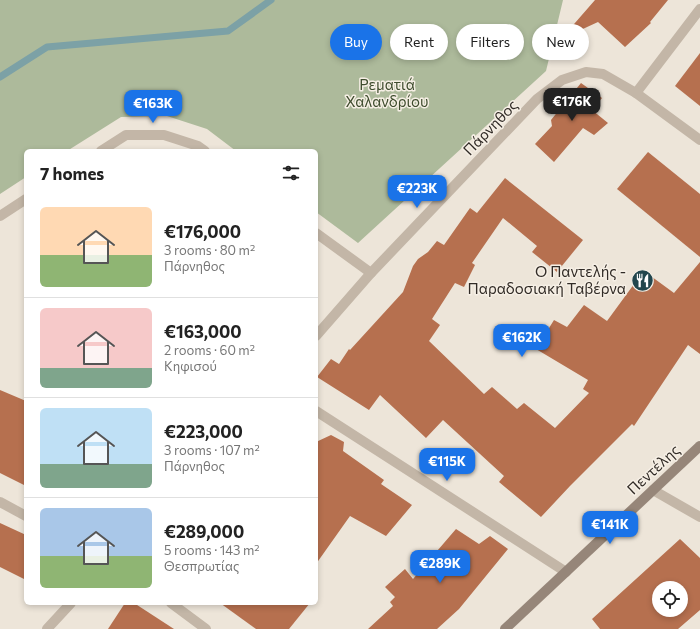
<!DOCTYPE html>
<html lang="en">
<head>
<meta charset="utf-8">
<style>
  :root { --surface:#fff; --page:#f6f6f6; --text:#222; --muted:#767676; --line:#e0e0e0; --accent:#1a73e8 }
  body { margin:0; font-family:Commissioner,sans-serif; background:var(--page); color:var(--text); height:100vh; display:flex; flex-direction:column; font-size:15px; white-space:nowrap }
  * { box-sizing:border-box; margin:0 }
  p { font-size:13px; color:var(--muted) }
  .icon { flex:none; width:22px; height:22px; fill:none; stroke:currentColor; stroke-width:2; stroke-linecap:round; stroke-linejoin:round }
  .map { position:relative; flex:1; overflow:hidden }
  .panel { position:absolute; left:24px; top:149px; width:294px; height:456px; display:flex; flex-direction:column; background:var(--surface); border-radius:6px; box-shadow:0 2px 6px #0003 }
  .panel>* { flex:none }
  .banner { position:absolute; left:330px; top:24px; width:310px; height:36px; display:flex; gap:8px }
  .fabs { position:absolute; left:652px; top:581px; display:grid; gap:8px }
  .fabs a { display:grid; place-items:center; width:36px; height:36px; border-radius:50%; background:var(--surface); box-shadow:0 2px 6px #0003; font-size:20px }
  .price { position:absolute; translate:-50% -34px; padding:0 9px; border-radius:8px; background:var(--accent); color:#fff; font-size:13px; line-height:26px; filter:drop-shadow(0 1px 2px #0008) }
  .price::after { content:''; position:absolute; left:50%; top:24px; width:12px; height:9px; margin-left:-6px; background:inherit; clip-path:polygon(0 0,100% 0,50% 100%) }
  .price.current { background:#222; color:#fff }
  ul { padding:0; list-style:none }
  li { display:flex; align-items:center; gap:12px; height:100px; padding:0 16px }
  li+li { border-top:1px solid var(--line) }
  li span { display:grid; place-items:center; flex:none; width:112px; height:80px; border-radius:6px; color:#555 }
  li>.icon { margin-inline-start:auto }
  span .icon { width:48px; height:48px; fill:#fffc; stroke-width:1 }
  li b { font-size:17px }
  h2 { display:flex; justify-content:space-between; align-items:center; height:48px; padding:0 16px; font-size:17px }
  .tag { padding:0 14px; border-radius:18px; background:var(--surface); box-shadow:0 2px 6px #0003; font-size:14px; line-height:36px }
  .tag.current { background:var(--accent); color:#fff }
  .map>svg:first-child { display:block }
  .green { fill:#adba9b }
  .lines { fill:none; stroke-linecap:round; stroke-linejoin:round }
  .stream { stroke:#7ca1a6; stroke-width:7 }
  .building { fill:#b6704f; fill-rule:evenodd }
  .minor { stroke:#c3b6a7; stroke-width:10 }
  .secondary { stroke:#968679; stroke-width:10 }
  .labels { text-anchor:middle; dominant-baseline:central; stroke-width:3; stroke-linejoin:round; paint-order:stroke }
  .park-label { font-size:15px; fill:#3e4c2d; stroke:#f6efe5 }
  .street-label { font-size:15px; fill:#312b26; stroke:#f6efe5 }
  .poi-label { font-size:15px; fill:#312b26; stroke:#f6efe5; text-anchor:end }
</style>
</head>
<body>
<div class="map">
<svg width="700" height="629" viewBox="0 0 700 629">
  <rect width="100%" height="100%" fill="#ede5d9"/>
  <path class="green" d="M0 0H563L546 71 358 243 316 212V151H236L207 129 167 116 121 117 67 151H26V177L0 194Z"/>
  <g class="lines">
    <path class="stream" d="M0 77 47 47 228 31 271 0"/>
  </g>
  <g class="building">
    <path d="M595 0H668L650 22 651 23 625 47 598 22 561 39Z"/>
    <path d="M700 53V106L675 86Z"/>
    <path d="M581 83 602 98 592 110 608 123 594 135 583 128 554 162 535 144 552 126 551 120Z"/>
    <path d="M648 152 700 194V257L617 189Z"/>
    <path d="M505 178 583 240 557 272 532 252 537 246 503 218 472 263 475 265 464 287 455 283 432 319 440 325 429 341 484 394 492 387 517 409 524 403 555 428 589 393 583 389 588 380 536 349 554 320 567 327 584 305 607 321 637 280 641 283 648 274 674 293 700 262V354L688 345 634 426 632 424 570 486 541 517 499 482 504 476 443 420 426 438 380 395 369 410 317 377 331 359 339 364 349 349 350 350 403 292 413 266 418 259 428 252 437 241 444 245 470 208 477 213Z"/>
    <path d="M0 390 26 401V486L0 473Z"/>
    <path d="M331 435 344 442 343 451 384 480 381 484 412 505 386 536 350 516 316 564V442Z"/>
    <path d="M0 523 26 535V580L0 567Z"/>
    <path d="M456 529 479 544 490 536 508 549 459 609 437 629H368L393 606 390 602 395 597 385 587 405 569 413 579Z"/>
    <path d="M680 539 700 558V610L678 629H600L592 619ZM659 588H681V610H659Z"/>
    <path d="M125 603H134L174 629H108Z"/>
    <path d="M220 603H310L289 629H256Z"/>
  </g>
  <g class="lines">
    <g class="minor">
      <path d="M636 93 700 9"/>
      <path d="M101 151 126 135H164L198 146 205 151"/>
      <path d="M0 216 26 199"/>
      <path d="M316 233 371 273"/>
      <path d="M316 336 371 273 537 99 562 80 586 72 603 74 636 93 700 140"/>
      <path d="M316 411 566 572"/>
      <path d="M653 490 700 517"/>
      <path d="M0 502 26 516"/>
      <path d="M171 603 206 629"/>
      <path d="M47 629 71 603"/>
    </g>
    <path class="secondary" d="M505 629 700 446"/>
  </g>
  <defs>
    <symbol id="restaurant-disc" viewBox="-11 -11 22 22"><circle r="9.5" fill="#22464d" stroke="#f6efe5"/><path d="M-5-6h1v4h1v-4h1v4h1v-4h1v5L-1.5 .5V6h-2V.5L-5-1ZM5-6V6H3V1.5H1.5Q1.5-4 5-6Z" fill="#fff"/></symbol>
  </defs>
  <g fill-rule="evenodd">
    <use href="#restaurant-disc" x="630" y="268" width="25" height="25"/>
  </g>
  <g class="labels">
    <g class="park-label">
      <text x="387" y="84">Ρεματιά<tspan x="387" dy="17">Χαλανδρίου</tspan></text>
    </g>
    <g class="street-label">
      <text transform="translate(490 127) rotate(-46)">Πάρνηθος</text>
      <text transform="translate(653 469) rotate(-43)">Πεντέλης</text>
    </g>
    <g class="poi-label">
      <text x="626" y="271">Ο Παντελής -<tspan x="626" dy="17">Παραδοσιακή Ταβέρνα</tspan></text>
    </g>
  </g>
</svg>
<div class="fabs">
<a><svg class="icon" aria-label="locate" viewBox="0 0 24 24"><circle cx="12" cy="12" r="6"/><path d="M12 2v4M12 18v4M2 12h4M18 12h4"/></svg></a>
</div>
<b class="price current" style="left:572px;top:122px">€176K</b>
<b class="price" style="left:153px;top:124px">€163K</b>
<b class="price" style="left:417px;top:209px">€223K</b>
<b class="price" style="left:522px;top:358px">€162K</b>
<b class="price" style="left:447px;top:482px">€115K</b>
<b class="price" style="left:610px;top:545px">€141K</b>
<b class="price" style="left:440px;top:584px">€289K</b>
<div class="banner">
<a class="tag current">Buy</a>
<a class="tag">Rent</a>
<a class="tag">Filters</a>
<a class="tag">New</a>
</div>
<section class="panel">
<h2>7 homes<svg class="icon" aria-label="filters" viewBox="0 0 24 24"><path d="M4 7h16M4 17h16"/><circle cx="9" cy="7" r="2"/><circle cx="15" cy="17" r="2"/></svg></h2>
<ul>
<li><span style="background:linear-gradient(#ffd9b3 60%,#8fb573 0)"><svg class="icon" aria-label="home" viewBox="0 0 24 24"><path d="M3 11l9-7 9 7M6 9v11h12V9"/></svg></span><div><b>€176,000</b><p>3 rooms · 80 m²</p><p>Πάρνηθος</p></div></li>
<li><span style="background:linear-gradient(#f6c9c9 75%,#7fa58c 0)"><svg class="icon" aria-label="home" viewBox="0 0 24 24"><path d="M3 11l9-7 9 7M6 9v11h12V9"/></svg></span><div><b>€163,000</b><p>2 rooms · 60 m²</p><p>Κηφισού</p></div></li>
<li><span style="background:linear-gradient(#bfe0f5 70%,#7fa58c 0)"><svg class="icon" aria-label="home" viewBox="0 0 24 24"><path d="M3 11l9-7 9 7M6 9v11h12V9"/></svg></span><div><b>€223,000</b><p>3 rooms · 107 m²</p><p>Πάρνηθος</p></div></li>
<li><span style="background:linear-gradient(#a9c7e8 60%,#8fb573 0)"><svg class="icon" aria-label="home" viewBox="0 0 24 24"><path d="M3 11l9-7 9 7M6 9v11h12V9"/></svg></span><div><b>€289,000</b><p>5 rooms · 143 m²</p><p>Θεσπρωτίας</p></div></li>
</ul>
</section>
</div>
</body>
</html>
